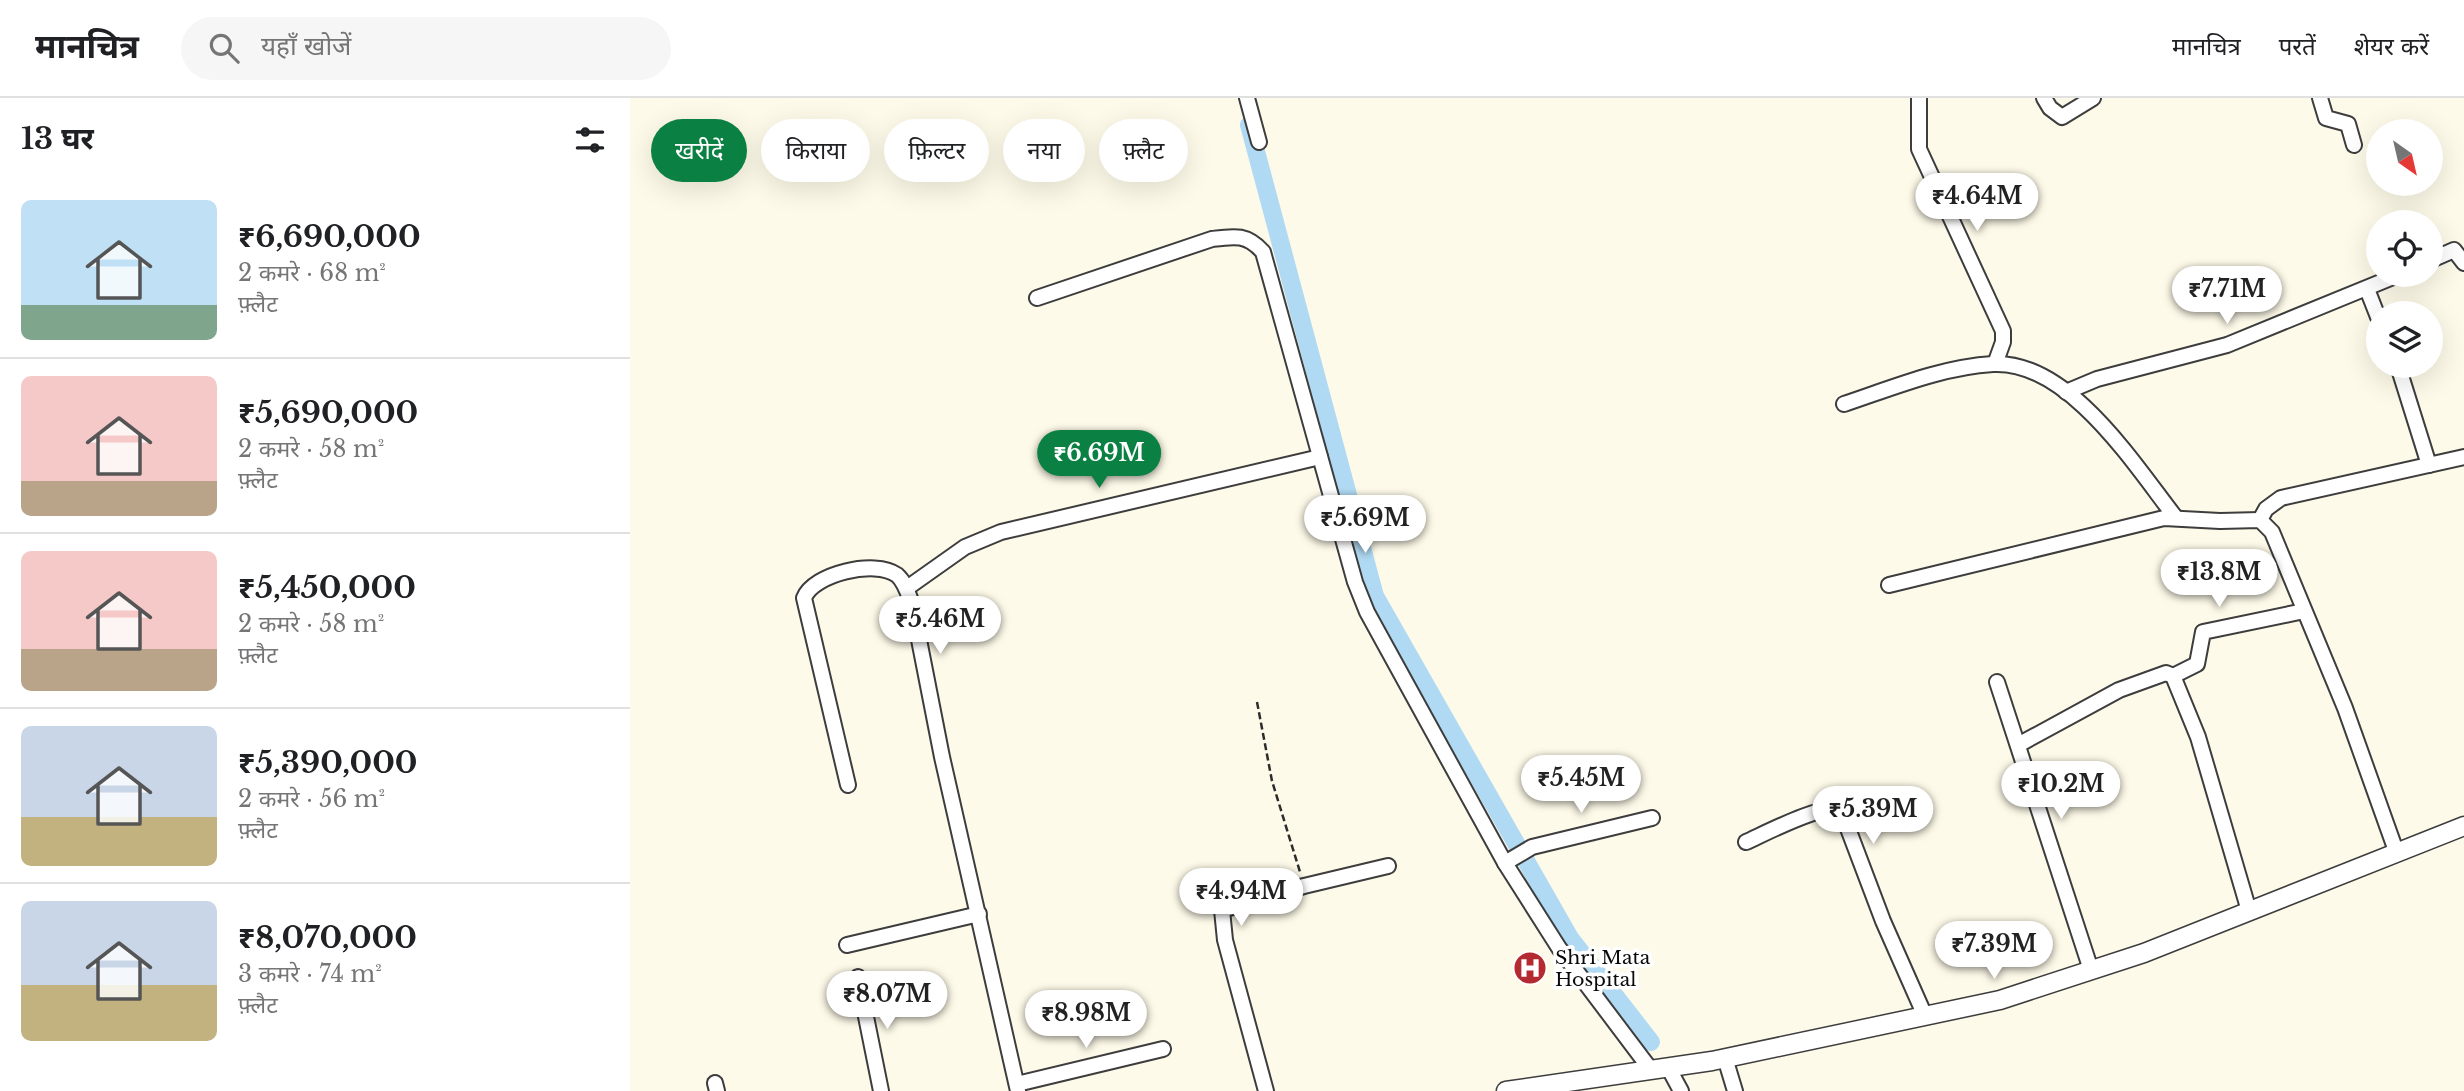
<!DOCTYPE html>
<html lang="hi">
<head>
<meta charset="utf-8">
<style>
  :root { --surface:#fff; --page:#f6f6f6; --text:#202124; --muted:#757577; --line:#e0e0e0; --accent:#0b8043 }
  body { margin:0; font-family:"Libre Baskerville","Noto Sans Devanagari",serif; background:var(--page); color:var(--text); height:100vh; display:flex; flex-direction:column; font-size:26px; white-space:nowrap }
  * { box-sizing:border-box; margin:0 }
  p { font-size:23px; color:var(--muted) }
  .icon { flex:none; width:38px; height:38px; fill:none; stroke:currentColor; stroke-width:2; stroke-linecap:round; stroke-linejoin:round }
  .map { position:relative; flex:1; overflow:hidden }
  .sheet { display:flex; flex-direction:column; background:var(--surface); width:630px }
  .sheet>* { flex:none }
  .guide { position:absolute; left:21px; top:21px; width:665px; height:63px; display:flex; gap:14px }
  .needle { width:46px; rotate:146deg }
  .controls { position:absolute; left:1736px; top:21px; display:grid; gap:14px }
  .controls a { display:grid; place-items:center; width:77px; height:77px; border-radius:50%; background:var(--surface); box-shadow:0 7px 28px #0002; font-size:35px }
  .price { position:absolute; translate:-50% -60px; padding:0 16px; border-radius:24px; background:#fff; color:#222; font-size:23px; line-height:46px; filter:drop-shadow(0 2px 4px #0008) }
  .price::after { content:''; position:absolute; left:50%; top:42px; width:21px; height:16px; margin-left:-10px; background:inherit; clip-path:polygon(0 0,100% 0,50% 100%) }
  .price.active { background:var(--accent); color:#fff }
  ul { padding:0; list-style:none }
  li { display:flex; align-items:center; gap:21px; height:175px; padding:0 21px }
  li+li { border-top:2px solid var(--line) }
  li span { display:grid; place-items:center; flex:none; width:196px; height:140px; border-radius:10px; color:#555 }
  li>.icon { margin-inline-start:auto }
  span .icon { width:84px; height:84px; fill:#fffc; stroke-width:1 }
  li b { font-size:30px }
  h2 { display:flex; justify-content:space-between; align-items:center; height:84px; padding:0 21px; font-size:30px }
  .pill { padding:0 24px; border-radius:32px; background:var(--surface); box-shadow:0 7px 28px #0002; font-size:24px; line-height:63px }
  .pill.active { background:var(--accent); color:#fff }
  header { display:flex; align-items:center; gap:42px; box-sizing:border-box; height:98px; padding:0 35px; background:var(--surface); border-bottom:2px solid var(--line) }
  header strong { font-size:33px }
  nav { display:flex; gap:38px; margin-inline-start:auto; font-size:24px }
  .search { width:490px; height:63px; background:var(--page); display:flex; align-items:center; gap:18px; box-sizing:border-box; padding:0 24px; border-radius:38px; color:var(--muted); font-size:26px }
  main { display:flex; flex:1; min-height:0 }
  .map>svg:first-child { display:block }
  .lines { fill:none; stroke-linecap:round; stroke-linejoin:round }
  .canal { stroke:#b0daf3; stroke-width:18 }
  .minor-casing { stroke:#3d3d3d; stroke-width:18 }
  .tertiary-casing { stroke:#3d3d3d; stroke-width:21 }
  .path { stroke:#2c2c2c; stroke-width:2.5; stroke-dasharray:7 3.5; stroke-linecap:butt }
  .minor { stroke:#fff; stroke-width:14 }
  .tertiary { stroke:#fff; stroke-width:18 }
  .labels { text-anchor:middle; dominant-baseline:central; stroke-width:7; stroke-linejoin:round; paint-order:stroke }
  .poi-label { font-size:19px; fill:#0a0a0a; stroke:#fff; text-anchor:start }
</style>
</head>
<body>
<header>
<strong>मानचित्र</strong>
<div class="search"><svg class="icon" aria-label="search" viewBox="0 0 24 24"><circle cx="10" cy="10" r="6"/><path d="M15 15l6 6"/></svg>यहाँ खोजें</div>
<nav><a>मानचित्र</a><a>परतें</a><a>शेयर करें</a></nav>
</header>
<main>
<section class="sheet">
<h2>13 घर<svg class="icon" aria-label="filters" viewBox="0 0 24 24"><path d="M4 7h16M4 17h16"/><circle cx="9" cy="7" r="2"/><circle cx="15" cy="17" r="2"/></svg></h2>
<ul>
<li><span style="background:linear-gradient(#bfe0f5 75%,#7fa58c 0)"><svg class="icon" aria-label="home" viewBox="0 0 24 24"><path d="M3 11l9-7 9 7M6 9v11h12V9"/></svg></span><div><b>₹6,690,000</b><p>2 कमरे · 68 m²</p><p>फ़्लैट</p></div></li>
<li><span style="background:linear-gradient(#f6c9c9 75%,#b9a48a 0)"><svg class="icon" aria-label="home" viewBox="0 0 24 24"><path d="M3 11l9-7 9 7M6 9v11h12V9"/></svg></span><div><b>₹5,690,000</b><p>2 कमरे · 58 m²</p><p>फ़्लैट</p></div></li>
<li><span style="background:linear-gradient(#f6c9c9 70%,#b9a48a 0)"><svg class="icon" aria-label="home" viewBox="0 0 24 24"><path d="M3 11l9-7 9 7M6 9v11h12V9"/></svg></span><div><b>₹5,450,000</b><p>2 कमरे · 58 m²</p><p>फ़्लैट</p></div></li>
<li><span style="background:linear-gradient(#c9d6e8 65%,#c2b280 0)"><svg class="icon" aria-label="home" viewBox="0 0 24 24"><path d="M3 11l9-7 9 7M6 9v11h12V9"/></svg></span><div><b>₹5,390,000</b><p>2 कमरे · 56 m²</p><p>फ़्लैट</p></div></li>
<li><span style="background:linear-gradient(#c9d6e8 60%,#c2b280 0)"><svg class="icon" aria-label="home" viewBox="0 0 24 24"><path d="M3 11l9-7 9 7M6 9v11h12V9"/></svg></span><div><b>₹8,070,000</b><p>3 कमरे · 74 m²</p><p>फ़्लैट</p></div></li>
</ul>
</section>
<div class="map">
<svg width="1834" height="993" viewBox="0 0 1834 993">
  <rect width="100%" height="100%" fill="#fefae9"/>
  <g class="lines">
    <path class="canal" d="M619 27 745 498 940 840 1021 944"/>
    <defs>
      <g id="minor">
        <path d="M617 0 629 44"/>
        <path d="M1289 0V51L1373 233V244L1365 266"/>
        <path d="M1414 0 1420 10 1432 19 1463 0"/>
        <path d="M1690 0 1696 20 1718 26 1724 47"/>
        <path d="M1801 162 1824 152 1834 165"/>
        <path d="M1737 191 1748 219"/>
        <path d="M407 200 582 141C605 138 617 136 633 154L725 484 737 514 875 765 929 850 1021 972"/>
        <path d="M1768 268 1799 367"/>
        <path d="M1436 294 1467 281 1597 247 1768 177"/>
        <path d="M1214 306C1262 290 1312 269 1363 266 1439 262 1505 368 1546 420"/>
        <path d="M1630 422 1636 411 1651 400 1834 359"/>
        <path d="M1259 487 1534 420 1590 423 1630 422 1642 434 1715 610 1766 753"/>
        <path d="M277 490 335 449 371 434 690 359"/>
        <path d="M1543 578 1567 566 1573 534 1674 513"/>
        <path d="M1367 584 1461 872"/>
        <path d="M1388 647 1489 592 1536 575 1543 578 1568 639 1619 813"/>
        <path d="M218 687 174 500C183 476 245 461 267 477 275 484 278 495 282 506L312 659 388 993"/>
        <path d="M1116 744C1134 736 1195 704 1211 712L1253 823 1295 918"/>
        <path d="M875 765 902 749 1022 720"/>
        <path d="M217 847 349 816"/>
        <path d="M228 879 251 993"/>
        <path d="M1095 960 1105 993"/>
        <path d="M1038 969 1051 993"/>
        <path d="M85 985 87 993"/>
        <path d="M387 986 533 951"/>
        <path d="M636 993 595 842 592 812 674 788 758 768"/>
      </g>
      <path id="tertiary" d="M876 993 1082 963 1370 902 1514 855 1834 728"/>
    </defs>
    <use href="#minor" class="minor-casing"/>
    <use href="#tertiary" class="tertiary-casing"/>
    <path class="path" d="M627 604 642 683 670 774"/>
    <use href="#minor" class="minor"/>
    <use href="#tertiary" class="tertiary"/>
  </g>
  <defs>
    <symbol id="hospital-disc" viewBox="-11 -11 22 22"><circle r="9.5" fill="#b32a31" stroke="#fff"/><path d="M-5-5h3v3.5h4V-5h3V5h-3V1.5h-4V5h-3Z" fill="#fff"/></symbol>
  </defs>
  <g fill-rule="evenodd">
    <use href="#hospital-disc" x="881" y="851" width="38" height="38"/>
  </g>
  <g class="labels">
    <g class="poi-label">
      <text x="925" y="859">Shri Mata<tspan x="925" dy="22">Hospital</tspan></text>
    </g>
  </g>
</svg>
<div class="controls">
<a><svg class="needle" viewBox="-14 -14 28 28"><path d="M0-13l5 13h-10z" fill="#e53935"/><path d="M0 13l5-13h-10z" fill="#757577"/></svg></a>
<a><svg class="icon" aria-label="locate" viewBox="0 0 24 24"><circle cx="12" cy="12" r="6"/><path d="M12 2v4M12 18v4M2 12h4M18 12h4"/></svg></a>
<a><svg class="icon" aria-label="layers" viewBox="0 0 24 24"><path d="M12 4l9 5-9 5-9-5zM3 14l9 5 9-5"/></svg></a>
</div>
<b class="price" style="left:1347px;top:135px">₹4.64M</b>
<b class="price" style="left:1597px;top:228px">₹7.71M</b>
<b class="price active" style="left:469px;top:392px">₹6.69M</b>
<b class="price" style="left:735px;top:457px">₹5.69M</b>
<b class="price" style="left:1589px;top:511px">₹13.8M</b>
<b class="price" style="left:310px;top:558px">₹5.46M</b>
<b class="price" style="left:951px;top:717px">₹5.45M</b>
<b class="price" style="left:1431px;top:723px">₹10.2M</b>
<b class="price" style="left:1243px;top:748px">₹5.39M</b>
<b class="price" style="left:611px;top:830px">₹4.94M</b>
<b class="price" style="left:1364px;top:883px">₹7.39M</b>
<b class="price" style="left:257px;top:933px">₹8.07M</b>
<b class="price" style="left:456px;top:952px">₹8.98M</b>
<div class="guide">
<a class="pill active">खरीदें</a>
<a class="pill">किराया</a>
<a class="pill">फ़िल्टर</a>
<a class="pill">नया</a>
<a class="pill">फ़्लैट</a>
</div>
</div>
</main>
</body>
</html>
